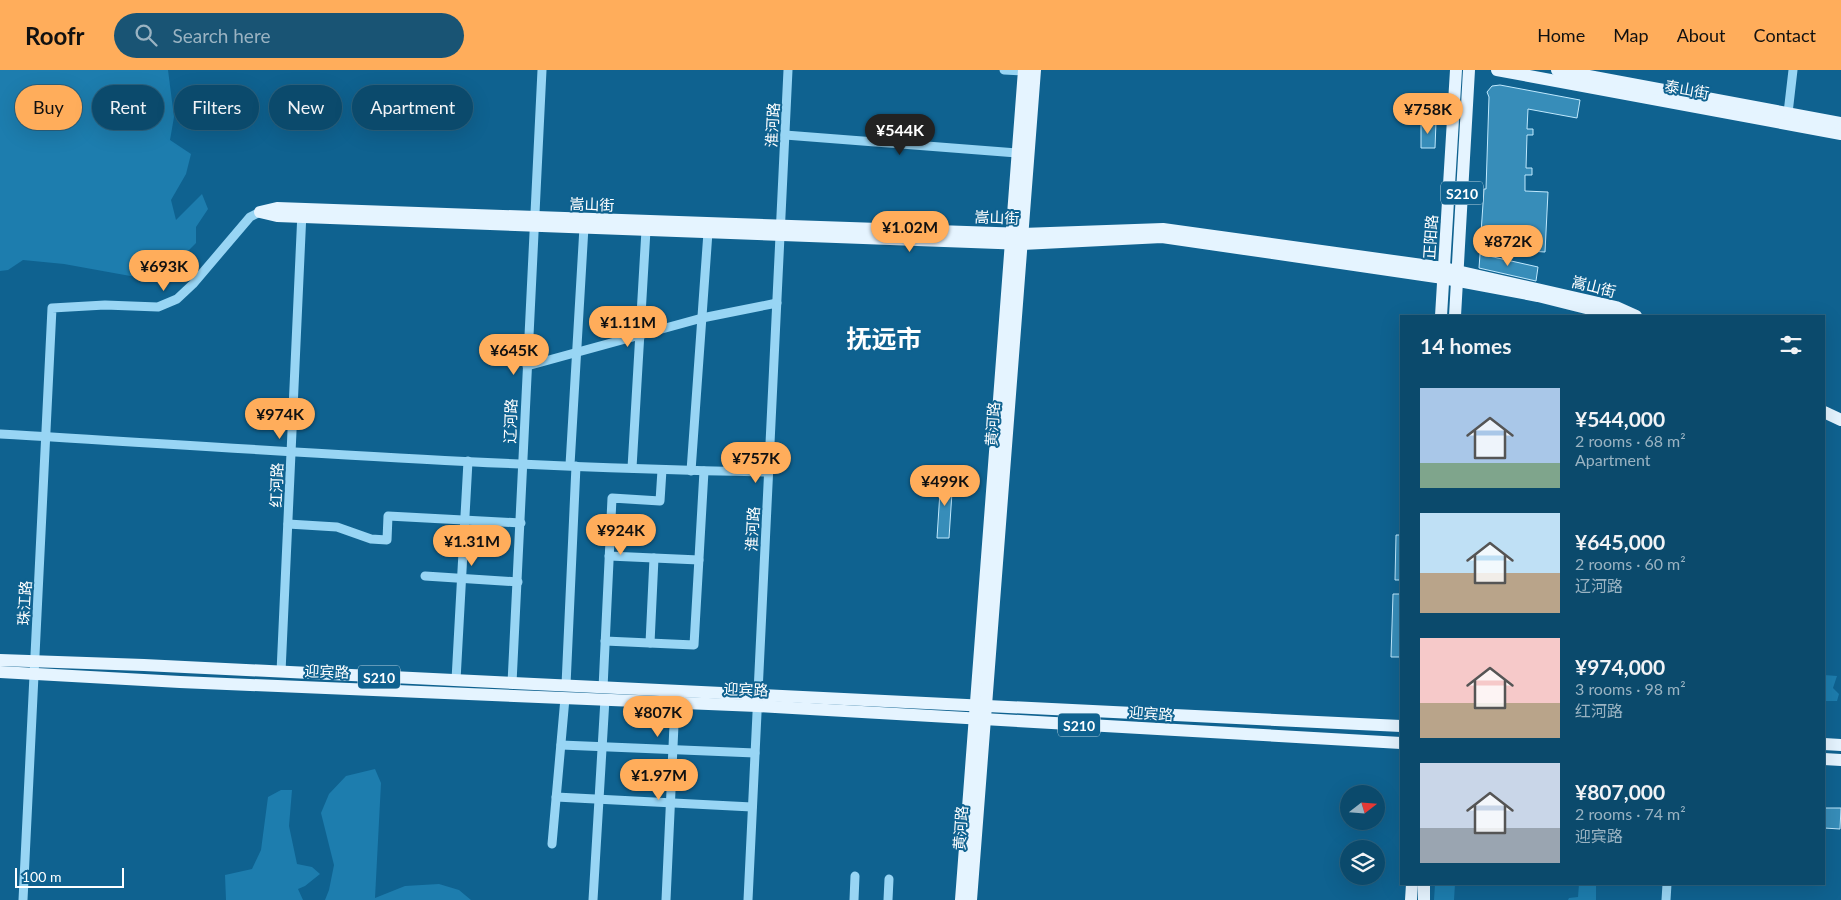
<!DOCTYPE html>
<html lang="en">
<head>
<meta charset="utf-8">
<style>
  :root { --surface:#0b4a6c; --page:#195474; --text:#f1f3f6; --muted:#9ab3c2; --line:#2b627f; --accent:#ffad5b }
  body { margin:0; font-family:Lato,"Noto Sans SC",sans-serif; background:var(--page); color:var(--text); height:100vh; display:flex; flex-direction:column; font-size:19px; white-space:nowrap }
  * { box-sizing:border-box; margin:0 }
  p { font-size:16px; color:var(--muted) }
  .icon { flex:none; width:28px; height:28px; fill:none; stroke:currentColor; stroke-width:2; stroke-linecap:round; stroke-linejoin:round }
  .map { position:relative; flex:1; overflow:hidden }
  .panel { position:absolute; left:1400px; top:245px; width:425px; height:570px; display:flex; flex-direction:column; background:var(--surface); border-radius:0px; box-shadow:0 5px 20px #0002,0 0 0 1px var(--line) }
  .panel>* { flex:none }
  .banner { position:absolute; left:15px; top:15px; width:475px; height:45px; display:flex; gap:10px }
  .needle { width:32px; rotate:73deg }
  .tools { position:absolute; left:1340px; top:715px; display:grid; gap:10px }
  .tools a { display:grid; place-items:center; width:45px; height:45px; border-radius:50%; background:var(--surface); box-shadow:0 5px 20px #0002,0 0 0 1px var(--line); font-size:25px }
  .scale { position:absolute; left:15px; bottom:12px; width:109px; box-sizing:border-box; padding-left:5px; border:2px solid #fff; border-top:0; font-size:14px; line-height:18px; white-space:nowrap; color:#fff; -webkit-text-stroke:4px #0f6290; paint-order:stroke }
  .price { position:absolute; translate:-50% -42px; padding:0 11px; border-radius:18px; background:var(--accent); color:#111; font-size:16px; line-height:32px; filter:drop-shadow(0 1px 2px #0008) }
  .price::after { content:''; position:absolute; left:50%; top:30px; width:15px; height:11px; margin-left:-8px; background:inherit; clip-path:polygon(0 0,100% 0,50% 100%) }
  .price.active { background:#222; color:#fff }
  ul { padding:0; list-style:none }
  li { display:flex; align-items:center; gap:15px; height:125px; padding:0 20px }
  li span { display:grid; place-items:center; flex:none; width:140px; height:100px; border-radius:0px; color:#555 }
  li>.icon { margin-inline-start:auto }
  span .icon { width:60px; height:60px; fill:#fffc; stroke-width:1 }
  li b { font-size:21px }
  h2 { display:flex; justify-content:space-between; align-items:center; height:60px; padding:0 20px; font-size:21px }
  .chip { padding:0 18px; border-radius:22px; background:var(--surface); box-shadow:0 5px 20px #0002,0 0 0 1px var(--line); font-size:18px; line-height:45px }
  .chip.active { background:var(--accent); color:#111 }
  header { display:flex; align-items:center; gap:30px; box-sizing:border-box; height:70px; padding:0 25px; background:var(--accent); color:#111 }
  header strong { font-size:24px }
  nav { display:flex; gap:28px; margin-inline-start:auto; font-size:18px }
  .search { width:350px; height:45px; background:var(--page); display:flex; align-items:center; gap:12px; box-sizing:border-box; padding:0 18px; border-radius:28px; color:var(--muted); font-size:19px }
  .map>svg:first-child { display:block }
  .green { fill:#1d7dae }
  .building { fill:#378db9; stroke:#c0e9fe }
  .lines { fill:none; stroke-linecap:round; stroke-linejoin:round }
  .minor { stroke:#98d5f4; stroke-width:9 }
  .major { stroke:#e5f4ff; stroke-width:12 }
  .labels { text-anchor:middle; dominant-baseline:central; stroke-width:4; stroke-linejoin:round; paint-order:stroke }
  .shield { fill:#0f6290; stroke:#b7d0de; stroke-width:1 }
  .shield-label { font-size:14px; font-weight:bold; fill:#fff }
  .street-label { font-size:15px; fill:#fff; stroke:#0f6290 }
  .town-label { font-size:25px; font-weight:bold; fill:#fff; stroke:#0f6290 }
</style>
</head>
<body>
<header>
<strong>Roofr</strong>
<div class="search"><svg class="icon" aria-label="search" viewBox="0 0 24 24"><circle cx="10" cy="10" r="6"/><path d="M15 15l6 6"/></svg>Search here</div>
<nav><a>Home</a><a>Map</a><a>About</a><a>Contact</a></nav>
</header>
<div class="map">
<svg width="1841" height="830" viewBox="0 0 1841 830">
  <rect width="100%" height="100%" fill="#0f6290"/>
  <g class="green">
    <path d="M0 0H168L174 47 170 70 191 84 186 104 171 130 176 150 202 124 208 139 196 157V173L158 211 64 194 23 190 8 200 0 201Z"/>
    <path d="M1824 605 1837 606 1833 618 1839 624 1837 631H1824Z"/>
    <path d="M375 699 381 713 375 828 405 816 439 814 459 820 471 830H325L329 820 334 795 321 743 329 724 346 706Z"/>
    <path d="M281 720H292L289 756 297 794 312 797 320 804 305 816 298 819 303 830H226L225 805 252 799 261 780 268 727Z"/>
    <path d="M1435 814H1455L1454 830H1434Z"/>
    <path d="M1579 814H1596V830H1568L1569 828 1578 827Z"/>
  </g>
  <g class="building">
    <path d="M1500 15 1580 30 1577 48 1528 39 1527 59H1533V65H1527L1526 98H1532V105H1525V121L1548 122 1545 182 1480 178 1484 119H1486L1489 27 1487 22 1492 16Z"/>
    <path d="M1421 51 1436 52 1435 78H1421Z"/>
    <path d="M1480 184 1538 197 1536 211 1479 198Z"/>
    <path d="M941 406 953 407 949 468H937Z"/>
    <path d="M1396 465H1401V510H1395Z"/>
    <path d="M1393 524H1401V587H1391Z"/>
    <path d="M1824 738H1841L1840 759 1824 758Z"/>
  </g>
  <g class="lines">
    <g class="minor">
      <path d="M1004 0 1024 1"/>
      <path d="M1788 43 1793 0"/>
      <path d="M785 65 1017 83"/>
      <path d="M527 296 702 248 777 233"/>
      <path d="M0 364C256 379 512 398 769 402"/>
      <path d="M570 395 584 157"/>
      <path d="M632 398 646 160"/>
      <path d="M691 401 708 162"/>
      <path d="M288 454 337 457 371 469 387 470 388 446 521 453"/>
      <path d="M609 486 699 490"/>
      <path d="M425 506 518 512"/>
      <path d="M605 571 694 575 704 401"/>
      <path d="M650 573 654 488"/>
      <path d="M281 602 302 142"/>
      <path d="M456 610 468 391"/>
      <path d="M512 613 542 0"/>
      <path d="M566 615 576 396"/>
      <path d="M603 618 612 428 660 431 662 400"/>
      <path d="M561 675 755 683"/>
      <path d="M556 727 752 737"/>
      <path d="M552 774 565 628"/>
      <path d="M23 830 52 238 105 235 158 237 177 229 193 214 250 147 260 142"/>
      <path d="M593 830 605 629"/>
      <path d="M666 830 675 633"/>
      <path d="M748 830 788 0"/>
      <path d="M854 830 855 806"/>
      <path d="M888 830 889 809"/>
      <path d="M1666 830 1667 814"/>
    </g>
    <g class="major">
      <path d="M1497 0 1841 64"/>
      <path d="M1557 0 1841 53"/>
      <path d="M1441 246 1456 0"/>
      <path d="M1455 246 1469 0"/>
      <path d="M1618 246 1538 226 1443 208 1162 167 1022 174 277 146 260 142 277 138 1022 164 1163 159 1444 198 1616 237 1636 246"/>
      <path d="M1824 342 1841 350"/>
      <path d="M0 590 144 595 1401 656"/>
      <path d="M0 602 180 612 757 636 1401 673"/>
      <path d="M1824 674 1841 675"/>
      <path d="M1824 689 1841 690"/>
      <path d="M961 830 1024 0"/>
      <path d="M971 830 1035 0"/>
      <path d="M1411 830 1412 814"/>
      <path d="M1424 830V814"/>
    </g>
  </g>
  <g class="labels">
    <g class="shield">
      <rect x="1441" y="111.5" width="42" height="23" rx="4"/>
      <rect x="358" y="595.5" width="42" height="23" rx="4"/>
      <rect x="1058" y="643.5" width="42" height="23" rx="4"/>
    </g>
    <g class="shield-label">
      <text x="1462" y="123">S210</text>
      <text x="379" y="607">S210</text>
      <text x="1079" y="655">S210</text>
    </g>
    <g class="street-label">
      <text transform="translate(1687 19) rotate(10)">泰山街</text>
      <text transform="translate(772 55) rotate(-87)">淮河路</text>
      <text transform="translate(592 134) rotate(2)">嵩山街</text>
      <text transform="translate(997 147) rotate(2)">嵩山街</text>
      <text transform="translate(1430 167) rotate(-86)">正阳路</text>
      <text transform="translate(1594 216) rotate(14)">嵩山街</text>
      <text transform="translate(510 351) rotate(-88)">辽河路</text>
      <text transform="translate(992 354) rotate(-86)">黄河路</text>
      <text transform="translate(276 415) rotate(-88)">红河路</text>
      <text transform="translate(752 459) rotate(-87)">淮河路</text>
      <text transform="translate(24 533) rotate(-87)">珠江路</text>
      <text transform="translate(327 601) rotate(2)">迎宾路</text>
      <text transform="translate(746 619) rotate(2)">迎宾路</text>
      <text transform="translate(1151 643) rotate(4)">迎宾路</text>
      <text transform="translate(960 758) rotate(-86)">黄河路</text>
    </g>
    <g class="town-label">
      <text x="884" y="268">抚远市</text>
    </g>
  </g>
</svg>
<div class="tools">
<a><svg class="needle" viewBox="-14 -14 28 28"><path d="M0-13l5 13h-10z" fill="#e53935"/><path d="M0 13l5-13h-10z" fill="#9ab3c2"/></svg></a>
<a><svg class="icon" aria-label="layers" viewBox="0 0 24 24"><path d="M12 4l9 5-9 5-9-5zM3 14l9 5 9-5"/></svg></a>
</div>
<div class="scale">100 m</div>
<b class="price" style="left:1428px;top:65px">¥758K</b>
<b class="price active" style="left:900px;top:86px">¥544K</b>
<b class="price" style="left:910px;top:183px">¥1.02M</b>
<b class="price" style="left:1508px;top:197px">¥872K</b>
<b class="price" style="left:164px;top:222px">¥693K</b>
<b class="price" style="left:628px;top:278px">¥1.11M</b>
<b class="price" style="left:514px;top:306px">¥645K</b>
<b class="price" style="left:280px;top:370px">¥974K</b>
<b class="price" style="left:756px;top:414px">¥757K</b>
<b class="price" style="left:945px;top:437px">¥499K</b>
<b class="price" style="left:621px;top:486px">¥924K</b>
<b class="price" style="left:472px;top:497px">¥1.31M</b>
<b class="price" style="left:658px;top:668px">¥807K</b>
<b class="price" style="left:659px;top:731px">¥1.97M</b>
<div class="banner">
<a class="chip active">Buy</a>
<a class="chip">Rent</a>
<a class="chip">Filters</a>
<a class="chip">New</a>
<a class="chip">Apartment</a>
</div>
<section class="panel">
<h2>14 homes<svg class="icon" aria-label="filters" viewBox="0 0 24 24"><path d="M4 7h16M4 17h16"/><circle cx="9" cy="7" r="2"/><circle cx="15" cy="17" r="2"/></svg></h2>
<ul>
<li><span style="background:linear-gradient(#a9c7e8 75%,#7fa58c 0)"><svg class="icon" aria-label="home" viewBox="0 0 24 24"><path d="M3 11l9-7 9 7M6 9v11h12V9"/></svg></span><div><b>¥544,000</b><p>2 rooms · 68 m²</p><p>Apartment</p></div></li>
<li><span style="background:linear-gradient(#bfe0f5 60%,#b9a48a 0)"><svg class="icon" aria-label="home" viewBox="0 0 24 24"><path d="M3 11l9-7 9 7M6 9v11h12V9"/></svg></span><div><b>¥645,000</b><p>2 rooms · 60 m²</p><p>辽河路</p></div></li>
<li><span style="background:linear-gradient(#f6c9c9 65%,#b9a48a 0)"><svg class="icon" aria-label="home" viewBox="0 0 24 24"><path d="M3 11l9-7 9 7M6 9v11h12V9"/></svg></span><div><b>¥974,000</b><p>3 rooms · 98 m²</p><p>红河路</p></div></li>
<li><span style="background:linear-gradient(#c9d6e8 65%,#9aa5b1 0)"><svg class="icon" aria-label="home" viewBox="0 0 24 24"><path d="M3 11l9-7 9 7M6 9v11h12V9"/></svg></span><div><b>¥807,000</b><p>2 rooms · 74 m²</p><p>迎宾路</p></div></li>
</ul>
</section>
</div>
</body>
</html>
